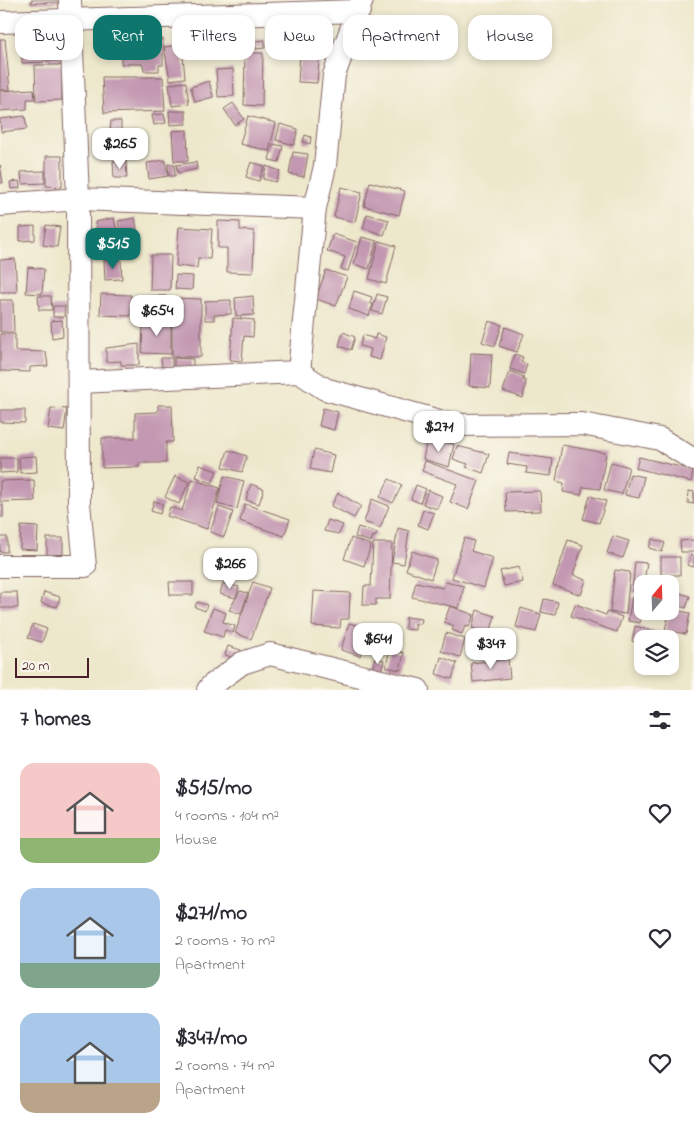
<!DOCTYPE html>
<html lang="en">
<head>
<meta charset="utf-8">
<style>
  :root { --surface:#fff; --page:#f2f2f3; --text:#2b2b33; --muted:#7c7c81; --accent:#0f766e }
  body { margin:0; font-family:"Indie Flower",sans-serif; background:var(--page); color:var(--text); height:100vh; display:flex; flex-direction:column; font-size:19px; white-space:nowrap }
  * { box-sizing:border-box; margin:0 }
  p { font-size:16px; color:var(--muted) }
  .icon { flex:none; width:28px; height:28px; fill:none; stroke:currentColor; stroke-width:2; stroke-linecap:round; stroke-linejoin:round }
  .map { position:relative; height:690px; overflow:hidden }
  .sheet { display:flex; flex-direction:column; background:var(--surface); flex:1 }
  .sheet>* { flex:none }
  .hud { position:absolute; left:15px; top:15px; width:665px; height:45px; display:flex; gap:10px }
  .needle { width:32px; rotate:19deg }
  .tools { position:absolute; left:634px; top:575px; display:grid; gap:10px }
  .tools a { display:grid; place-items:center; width:45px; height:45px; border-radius:10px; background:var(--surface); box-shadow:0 2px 8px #0003; font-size:25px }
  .scale { position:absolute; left:15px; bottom:12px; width:74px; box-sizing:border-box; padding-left:5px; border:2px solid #4a1f2b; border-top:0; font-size:14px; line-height:18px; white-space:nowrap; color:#4a1f2b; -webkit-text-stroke:4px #fbf7ec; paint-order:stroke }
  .price { position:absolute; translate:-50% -42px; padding:0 11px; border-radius:10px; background:#fff; color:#222; font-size:16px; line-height:32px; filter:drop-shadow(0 1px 2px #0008) }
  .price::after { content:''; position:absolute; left:50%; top:30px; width:15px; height:11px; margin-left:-8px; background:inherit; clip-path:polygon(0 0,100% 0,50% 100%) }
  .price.on { background:var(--accent); color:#fff }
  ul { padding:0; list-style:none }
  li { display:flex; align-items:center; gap:15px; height:125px; padding:0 20px }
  li span { display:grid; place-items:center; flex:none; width:140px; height:100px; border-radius:15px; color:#555 }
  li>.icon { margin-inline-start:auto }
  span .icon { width:60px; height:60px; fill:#fffc; stroke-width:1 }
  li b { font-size:21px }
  h2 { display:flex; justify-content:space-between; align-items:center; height:60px; padding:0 20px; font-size:21px }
  .pill { padding:0 18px; border-radius:15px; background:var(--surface); box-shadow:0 2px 8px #0003; font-size:18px; line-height:45px }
  .pill.on { background:var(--accent); color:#fff }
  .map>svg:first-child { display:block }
  .building { fill:#c297b1 }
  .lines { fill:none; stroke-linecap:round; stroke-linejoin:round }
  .street-casing { stroke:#836563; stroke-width:24 }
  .street { stroke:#fff; stroke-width:22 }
</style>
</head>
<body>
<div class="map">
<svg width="694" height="690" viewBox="0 0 694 690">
  <rect width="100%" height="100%" fill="#fbf7ec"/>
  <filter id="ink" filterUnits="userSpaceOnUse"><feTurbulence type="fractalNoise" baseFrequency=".02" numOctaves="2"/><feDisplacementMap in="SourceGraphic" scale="10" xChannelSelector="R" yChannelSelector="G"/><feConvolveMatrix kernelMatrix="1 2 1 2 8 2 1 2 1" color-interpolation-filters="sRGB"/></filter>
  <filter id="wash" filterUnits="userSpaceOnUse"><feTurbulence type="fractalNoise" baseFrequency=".0096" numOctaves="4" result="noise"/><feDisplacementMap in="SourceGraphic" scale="20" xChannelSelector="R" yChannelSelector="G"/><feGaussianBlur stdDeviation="1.12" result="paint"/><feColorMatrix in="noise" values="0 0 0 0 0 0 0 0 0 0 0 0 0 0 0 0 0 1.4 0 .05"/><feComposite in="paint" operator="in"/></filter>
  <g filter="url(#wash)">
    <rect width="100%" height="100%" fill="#ede7cb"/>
    <g id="blocks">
      <g class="building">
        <path d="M31 0H59V2L31 3Z"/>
        <path d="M45 36H63V61H46Z"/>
        <path d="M301 38 321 40 317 83 298 82Z"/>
        <path d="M0 39H5L10 90H0Z"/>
        <path d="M121 39H163V65H159V71H144L143 64H121Z"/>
        <path d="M22 40H43L44 62 22 63Z"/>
        <path d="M254 40 255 50H246L245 41Z"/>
        <path d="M265 40V48L256 49 255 41Z"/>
        <path d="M182 45 185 78 170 80 164 47Z"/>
        <path d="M245 53H263L262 106 244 105Z"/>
        <path d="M35 65H62V100L36 101Z"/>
        <path d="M233 69 234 96 218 97 216 70Z"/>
        <path d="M102 77H163L165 111 104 113Z"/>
        <path d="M209 81 213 97 195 102 191 87Z"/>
        <path d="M186 82 189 104 172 106 169 84Z"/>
        <path d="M34 89 35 99H27V109L0 111V91Z"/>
        <path d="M233 103 244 119 235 125 224 109Z"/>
        <path d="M169 111H186V124L170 125Z"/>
        <path d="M164 114 166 123 154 125 152 115Z"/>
        <path d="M25 116 27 129 1 132 0 119Z"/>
        <path d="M248 116 276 123 269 151 240 144Z"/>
        <path d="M111 121H121V133L110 132Z"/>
        <path d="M280 124 298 129 294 145 276 140Z"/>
        <path d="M187 130 188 161H174L172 131Z"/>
        <path d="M305 135 311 137 310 144 303 142Z"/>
        <path d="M273 144 283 146 279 162 269 160Z"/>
        <path d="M293 152 308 154 304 177 289 174Z"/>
        <path d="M46 156H62V187L46 186Z"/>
        <path d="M165 160 168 176 149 179 147 163Z"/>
        <path d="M113 161H126L127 178H114Z"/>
        <path d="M196 162 197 169 178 173 176 165Z"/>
        <path d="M251 162 264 166 259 181 246 177Z"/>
        <path d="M168 164H174L175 176H169Z"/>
        <path d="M0 165 3 183H0Z"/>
        <path d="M266 166 280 171 276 182 263 179Z"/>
        <path d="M45 171V183L22 184 21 172Z"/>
        <path d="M19 181 20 188 11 189 10 182Z"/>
        <path d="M370 182 405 191 399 215 364 206Z"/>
        <path d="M341 187 362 192 355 222 334 217Z"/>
        <path d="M367 214 389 220 384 235 363 228Z"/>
        <path d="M114 218 119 240 100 244 95 222Z"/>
        <path d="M135 218 139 239 122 242 118 221Z"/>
        <path d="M218 221 240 222V230L254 231 253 273 227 272V248H218Z"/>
        <path d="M46 225 60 227 57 247 43 245Z"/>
        <path d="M35 226V240L20 241V227Z"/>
        <path d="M179 227 212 229 210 259 198 258 197 268 176 266Z"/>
        <path d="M333 234 357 242 348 271 341 269 345 257 327 251Z"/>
        <path d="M362 237 377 241 369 269 354 264Z"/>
        <path d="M379 241 396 246 386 284 369 279Z"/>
        <path d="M151 255H171L170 290H150Z"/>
        <path d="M15 259 17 292H0V260Z"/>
        <path d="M104 260H121L122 279 105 280Z"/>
        <path d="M28 267 44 269 42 294 26 293Z"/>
        <path d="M326 270 347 277 336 306 316 299Z"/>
        <path d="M176 275 193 276 192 290 175 289Z"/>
        <path d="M354 291 372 297 370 303 373 304 369 316 349 309Z"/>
        <path d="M101 294 131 295V316L100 315Z"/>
        <path d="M377 294 387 297 382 314 372 311Z"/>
        <path d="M38 296H51L52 310H39Z"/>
        <path d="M141 296H166L167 319H154L155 311H141Z"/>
        <path d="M253 296 254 315 236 316 235 298Z"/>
        <path d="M172 298 201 299V357H172Z"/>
        <path d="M0 300H13L14 332H0Z"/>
        <path d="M231 300V314L214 315V320H205V301Z"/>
        <path d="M53 306H65L64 317H53Z"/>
        <path d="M233 318 254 320 253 337 244 336 242 361 230 360Z"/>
        <path d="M62 320 63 336 52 338 51 321Z"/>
        <path d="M143 320 171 321V354L142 353Z"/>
        <path d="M489 321 502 325 495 346 482 342Z"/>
        <path d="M505 327 524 334 517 352 499 346Z"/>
        <path d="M343 332 355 337 351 350 339 346Z"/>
        <path d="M0 334H15V351L46 352 48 366 30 367V372L0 371Z"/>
        <path d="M376 334 386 337 380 360 369 357 371 349 360 346 363 335 375 339Z"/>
        <path d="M139 344V365H121V361L106 362V348Z"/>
        <path d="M471 353 492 354 490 388 469 386Z"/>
        <path d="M515 354 523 357 521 362 527 364 524 374 510 369Z"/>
        <path d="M161 358H172V367H162Z"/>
        <path d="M174 358 193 359V367L174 366Z"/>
        <path d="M510 371 524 377 523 380 526 381 523 398 503 391Z"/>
        <path d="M158 405H172L173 442H166V463H139V467L102 468V438H135V413L158 412Z"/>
        <path d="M51 408 67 409 64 431 48 429Z"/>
        <path d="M323 408 338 412 334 430 319 426Z"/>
        <path d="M0 410H25V423L0 422Z"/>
        <path d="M427 440 454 444 449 467 423 459Z"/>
        <path d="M562 445 606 453 600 489 583 487 581 495 563 492 564 483 556 481Z"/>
        <path d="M457 446 489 454 483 473 466 467 468 464 453 459Z"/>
        <path d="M228 450 247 456 242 472 223 467Z"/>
        <path d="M314 450 334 455 330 473 310 469Z"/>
        <path d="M509 453 553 459 551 476 526 473 527 467 507 464Z"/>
        <path d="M36 456 37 472 20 473 19 457Z"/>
        <path d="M639 457 693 470 691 482 636 468Z"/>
        <path d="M0 458H17V472L0 473Z"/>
        <path d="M425 461 479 481 468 509 450 502 457 484 422 471Z"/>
        <path d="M611 462 629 467 622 494 604 490Z"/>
        <path d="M200 465 217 471 212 483 196 477Z"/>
        <path d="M630 474 644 477 639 498 625 495Z"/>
        <path d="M175 476 189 482 179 504 165 497Z"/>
        <path d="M224 476 244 481 237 509 217 504Z"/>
        <path d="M192 479 220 488 207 529 167 516 170 507 182 511Z"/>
        <path d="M389 479 402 485 393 503 380 497Z"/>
        <path d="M34 480 35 501 0 502V481Z"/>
        <path d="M251 484 264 489 259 504 246 500Z"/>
        <path d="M416 485 426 489 420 503 411 499Z"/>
        <path d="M428 490 442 496 437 509 423 504Z"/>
        <path d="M540 491 541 511 506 512 505 492Z"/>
        <path d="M689 491 694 492V504L688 503Z"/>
        <path d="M338 493 361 506 354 518 331 506Z"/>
        <path d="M590 496 606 501 599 523 583 519Z"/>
        <path d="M372 499 389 506 380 528 364 522Z"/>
        <path d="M154 501 163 504 160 514 151 511Z"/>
        <path d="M245 504 290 519 284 536 240 521Z"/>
        <rect x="0" y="505" width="3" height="12"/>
        <path d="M219 507 233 512 224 537 210 532Z"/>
        <path d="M423 510 434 513 428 529 418 525Z"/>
        <path d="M328 520 343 525 339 534 324 531Z"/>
        <path d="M21 526 38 527 37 550 20 549Z"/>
        <path d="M358 527 377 533 375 537 373 536 371 542 355 537Z"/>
        <path d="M398 528 409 531 404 564 392 562Z"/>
        <path d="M613 536 629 541 623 558 607 553Z"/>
        <rect x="0" y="537" width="7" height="15"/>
        <rect x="47" y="538" width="16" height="19"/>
        <path d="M351 538 371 545 364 566 344 559Z"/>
        <path d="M464 538 474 541 471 551 493 558 484 588 452 578Z"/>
        <path d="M652 539 665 543 662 552 649 548Z"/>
        <path d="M568 540 583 545 573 575 586 580 581 595 553 585Z"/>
        <path d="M694 540V552H681L680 541Z"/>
        <path d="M373 543H392L390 599H376V605H363L364 586H371Z"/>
        <path d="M412 551 437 560 431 579 406 570Z"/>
        <path d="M691 555 694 556V567L687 565Z"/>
        <rect x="661" y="557" width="19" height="18"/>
        <path d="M635 562 647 563 642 593 632 592Z"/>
        <path d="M519 567 523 582 504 586 500 571Z"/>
        <path d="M615 570 630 572 626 614 610 612Z"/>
        <path d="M169 582H193V595H170Z"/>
        <path d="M253 582 270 588 251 639 235 633Z"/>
        <path d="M416 582 443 588 445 582 464 586 459 608 412 597Z"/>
        <path d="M223 583 239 587 236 598 220 594Z"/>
        <path d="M240 591 248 593 241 614 229 610Z"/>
        <path d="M314 591 350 593 349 619H341L340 628 312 626Z"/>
        <path d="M0 592H17L18 608H0Z"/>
        <path d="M44 592 60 597 57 607 41 603Z"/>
        <path d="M676 592 690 596 686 608 672 604Z"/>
        <path d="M632 597 642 599 640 623 628 621Z"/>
        <path d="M544 599 558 602 555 615 541 612Z"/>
        <path d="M197 602 207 605 205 611 195 607Z"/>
        <path d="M575 604 606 615 607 612 622 617 617 632 571 616Z"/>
        <path d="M450 606 474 615 469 627 465 626 462 634 452 630 454 626 444 622Z"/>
        <path d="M213 608 226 613 223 622 235 626 233 633 225 630 223 637 204 631Z"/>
        <path d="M521 608 541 614 536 632 516 627Z"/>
        <path d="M670 609 690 613 686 634 665 630Z"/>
        <path d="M477 610 495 616 490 633 472 628Z"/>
        <path d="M406 617 422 619 421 624H415V630L405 629Z"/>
        <path d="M349 623 368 628 360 656 341 650Z"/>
        <path d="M33 624 47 629 42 642 28 638Z"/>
        <path d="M635 626 670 635 669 639H642V644L632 641Z"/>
        <path d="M446 633 465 639 460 657 441 651Z"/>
        <path d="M228 646 241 650 238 659 225 655Z"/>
        <path d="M390 649 404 653 400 670 386 667Z"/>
        <path d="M441 657 457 663 452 679 436 674Z"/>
        <path d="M375 658 384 660 381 672 372 670Z"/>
        <path d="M508 659 510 678 473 682 471 663Z"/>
      </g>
    </g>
  </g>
  <g filter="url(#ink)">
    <use href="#blocks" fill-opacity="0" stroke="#836563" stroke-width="1"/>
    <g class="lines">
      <defs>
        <g id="street">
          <path d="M0 22 359 11"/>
          <path d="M0 205 78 199 315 208"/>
          <path d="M299 372 315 208 325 166 334 75 362 0"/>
          <path d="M79 382 299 372 325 389 454 425 582 424 660 439 694 460"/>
          <path d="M0 566H85L79 503 78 199 70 0"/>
          <path d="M208 690 211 686 242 663 270 654 418 690"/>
        </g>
      </defs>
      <use href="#street" class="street-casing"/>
      <use href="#street" class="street"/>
    </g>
  </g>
</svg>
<div class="tools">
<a><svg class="needle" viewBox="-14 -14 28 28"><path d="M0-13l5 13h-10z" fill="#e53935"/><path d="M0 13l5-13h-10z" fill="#7c7c81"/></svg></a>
<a><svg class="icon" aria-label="layers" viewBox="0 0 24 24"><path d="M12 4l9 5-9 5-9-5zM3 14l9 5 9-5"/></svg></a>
</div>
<div class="scale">20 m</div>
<b class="price" style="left:120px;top:170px">$265</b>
<b class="price on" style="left:113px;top:270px">$515</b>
<b class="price" style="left:157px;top:337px">$654</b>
<b class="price" style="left:439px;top:453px">$271</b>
<b class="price" style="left:230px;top:590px">$266</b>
<b class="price" style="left:378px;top:665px">$641</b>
<b class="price" style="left:491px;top:670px">$347</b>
<div class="hud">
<a class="pill">Buy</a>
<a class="pill on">Rent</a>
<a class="pill">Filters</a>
<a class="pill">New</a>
<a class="pill">Apartment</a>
<a class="pill">House</a>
</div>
</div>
<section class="sheet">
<h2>7 homes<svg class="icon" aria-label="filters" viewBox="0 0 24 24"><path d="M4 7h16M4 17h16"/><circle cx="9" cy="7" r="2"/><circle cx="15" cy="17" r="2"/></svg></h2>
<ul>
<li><span style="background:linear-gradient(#f6c9c9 75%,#8fb573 0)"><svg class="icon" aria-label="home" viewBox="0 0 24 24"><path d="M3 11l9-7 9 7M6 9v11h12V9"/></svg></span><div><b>$515/mo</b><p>4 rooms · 104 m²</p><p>House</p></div><svg class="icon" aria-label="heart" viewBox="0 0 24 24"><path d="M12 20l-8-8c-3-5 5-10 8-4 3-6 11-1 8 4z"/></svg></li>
<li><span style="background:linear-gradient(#a9c7e8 75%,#7fa58c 0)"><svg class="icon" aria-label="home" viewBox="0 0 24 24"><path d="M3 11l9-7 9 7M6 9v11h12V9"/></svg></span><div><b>$271/mo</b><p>2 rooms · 70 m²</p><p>Apartment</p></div><svg class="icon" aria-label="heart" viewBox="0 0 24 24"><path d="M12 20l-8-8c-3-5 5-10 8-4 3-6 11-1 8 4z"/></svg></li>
<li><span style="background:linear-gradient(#a9c7e8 70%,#b9a48a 0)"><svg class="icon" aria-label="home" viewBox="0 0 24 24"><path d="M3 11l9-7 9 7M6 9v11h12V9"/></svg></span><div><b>$347/mo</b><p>2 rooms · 74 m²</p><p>Apartment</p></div><svg class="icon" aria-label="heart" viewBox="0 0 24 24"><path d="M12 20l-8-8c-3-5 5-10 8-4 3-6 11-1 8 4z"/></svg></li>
</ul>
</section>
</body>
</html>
